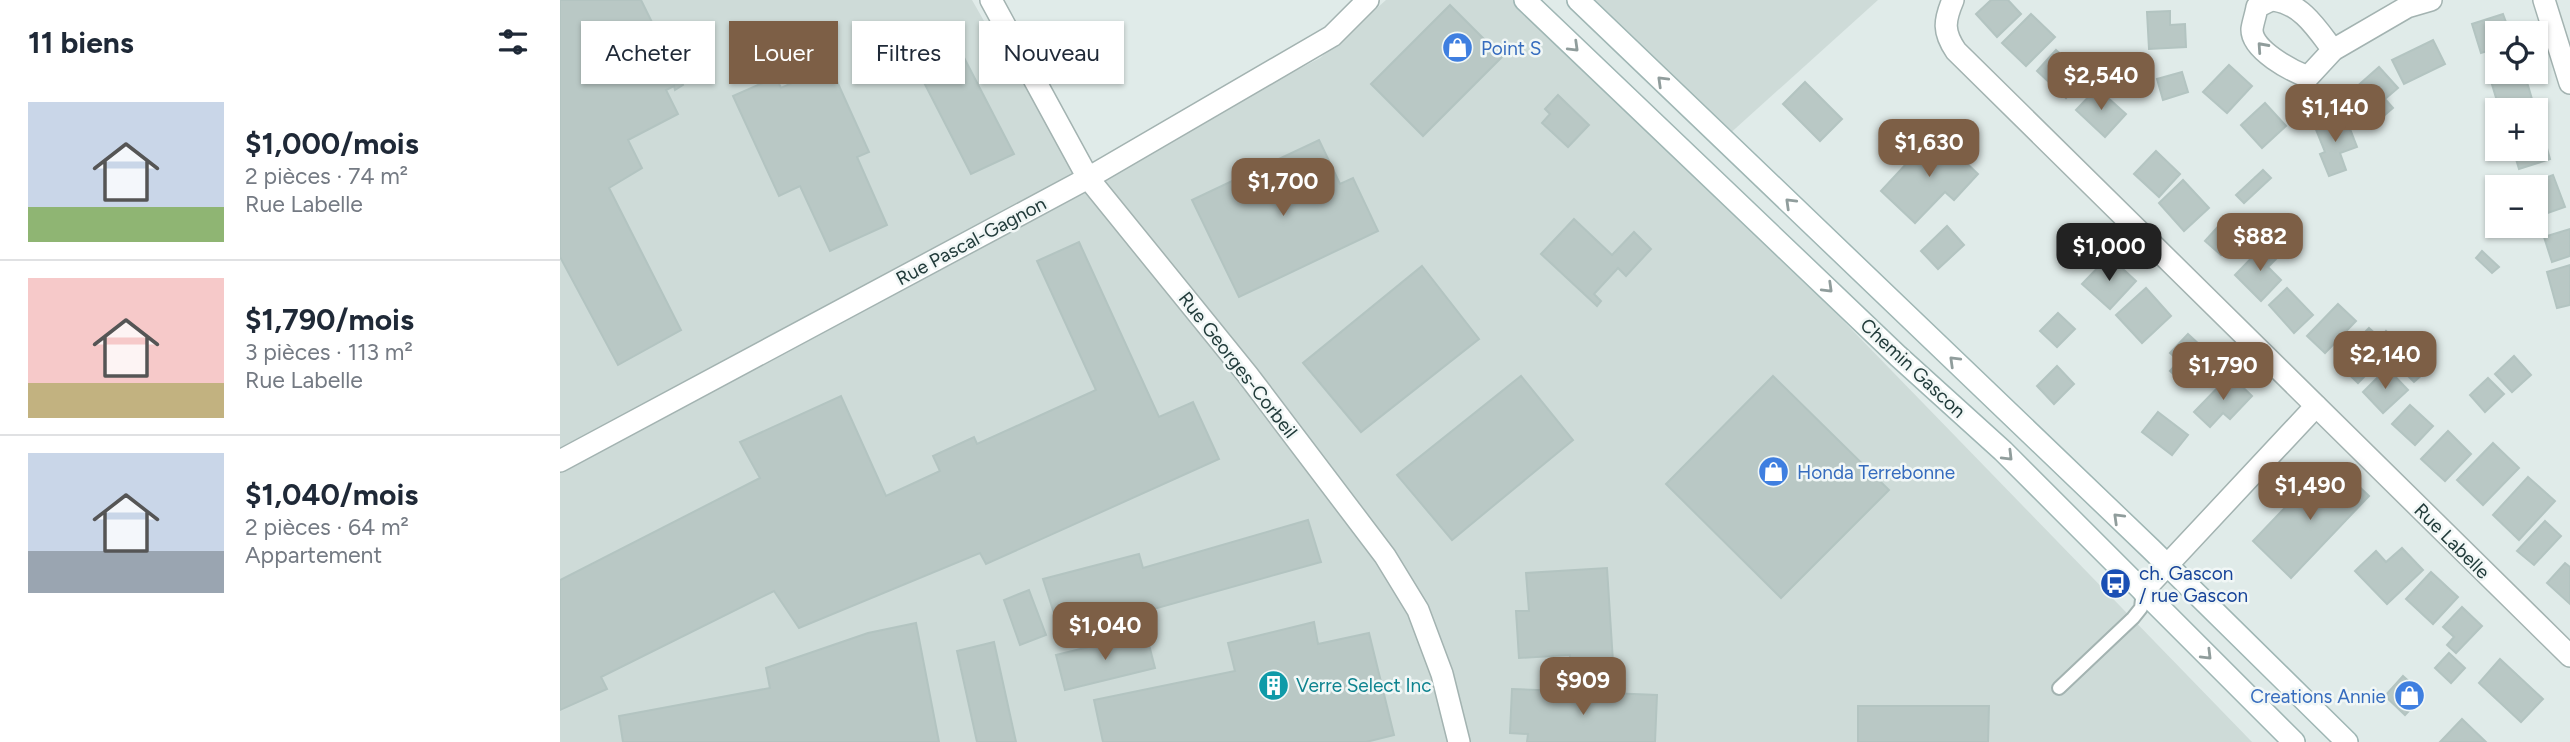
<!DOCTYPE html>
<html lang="fr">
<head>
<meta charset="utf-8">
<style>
  :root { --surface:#fff; --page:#f2f2f3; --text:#1f2937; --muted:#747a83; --line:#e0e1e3; --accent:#7d5f46 }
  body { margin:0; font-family:Figtree,sans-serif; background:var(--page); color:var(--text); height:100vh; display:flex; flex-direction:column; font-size:26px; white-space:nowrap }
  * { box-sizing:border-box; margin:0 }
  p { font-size:23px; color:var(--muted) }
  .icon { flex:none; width:38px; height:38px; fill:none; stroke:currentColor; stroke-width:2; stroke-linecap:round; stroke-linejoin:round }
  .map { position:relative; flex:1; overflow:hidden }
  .details { display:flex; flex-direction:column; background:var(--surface); width:560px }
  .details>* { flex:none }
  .guide { position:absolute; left:21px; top:21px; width:665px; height:63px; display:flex; gap:14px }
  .tools { position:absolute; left:1925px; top:21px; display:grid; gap:14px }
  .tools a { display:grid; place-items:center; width:63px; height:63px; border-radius:0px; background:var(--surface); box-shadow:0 2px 5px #0004; font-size:35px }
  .price { position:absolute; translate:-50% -60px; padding:0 16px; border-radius:14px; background:var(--accent); color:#fff; font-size:23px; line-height:46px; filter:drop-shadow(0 2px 4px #0008) }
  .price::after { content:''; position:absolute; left:50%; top:42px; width:21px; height:16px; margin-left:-10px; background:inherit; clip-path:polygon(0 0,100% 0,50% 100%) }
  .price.selected { background:#222; color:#fff }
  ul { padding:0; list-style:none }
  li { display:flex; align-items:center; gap:21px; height:175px; padding:0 28px }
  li+li { border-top:2px solid var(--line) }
  li span { display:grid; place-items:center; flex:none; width:196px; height:140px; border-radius:0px; color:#555 }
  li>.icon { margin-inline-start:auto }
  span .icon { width:84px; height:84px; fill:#fffc; stroke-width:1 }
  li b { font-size:30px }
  h2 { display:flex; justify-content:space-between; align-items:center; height:84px; padding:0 28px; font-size:30px }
  .tag { padding:0 24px; border-radius:0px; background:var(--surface); box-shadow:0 2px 5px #0004; font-size:24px; line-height:63px }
  .tag.selected { background:var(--accent); color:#fff }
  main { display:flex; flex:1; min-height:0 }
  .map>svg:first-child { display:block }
  .built { fill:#cedbd8 }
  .building { fill:#b9c8c5; stroke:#b3c4c1; stroke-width:2 }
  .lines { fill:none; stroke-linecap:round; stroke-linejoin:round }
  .lane-casing { stroke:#a3b3b1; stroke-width:16 }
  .street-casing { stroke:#a3b3b1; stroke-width:24 }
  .secondary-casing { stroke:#9fb6b4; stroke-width:24 }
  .lane { stroke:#fff; stroke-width:12 }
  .street { stroke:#fff; stroke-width:21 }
  .secondary { stroke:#fff; stroke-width:21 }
  .oneway { stroke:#909d9c }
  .labels { text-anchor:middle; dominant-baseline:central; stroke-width:5; stroke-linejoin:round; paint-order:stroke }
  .shop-label { font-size:19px; fill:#366cbe; stroke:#f1f7f6; text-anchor:start }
  .street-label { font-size:19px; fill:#213b3a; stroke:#f1f7f6 }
  .transit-label { font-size:19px; fill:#164399; stroke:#f1f7f6; text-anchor:start }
  .culture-label { font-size:19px; fill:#0d838f; stroke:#f1f7f6; text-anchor:start }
</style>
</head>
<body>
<main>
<section class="details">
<h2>11 biens<svg class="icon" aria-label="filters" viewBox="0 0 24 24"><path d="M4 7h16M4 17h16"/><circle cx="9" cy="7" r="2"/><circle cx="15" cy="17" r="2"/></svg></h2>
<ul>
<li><span style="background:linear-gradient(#c9d6e8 75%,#8fb573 0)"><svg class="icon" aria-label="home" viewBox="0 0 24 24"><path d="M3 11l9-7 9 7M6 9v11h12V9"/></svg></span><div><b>$1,000/mois</b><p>2 pièces · 74 m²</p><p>Rue Labelle</p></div></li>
<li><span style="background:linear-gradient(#f6c9c9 75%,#c2b280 0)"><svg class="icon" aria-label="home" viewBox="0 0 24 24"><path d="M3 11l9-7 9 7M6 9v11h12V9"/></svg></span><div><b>$1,790/mois</b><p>3 pièces · 113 m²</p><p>Rue Labelle</p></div></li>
<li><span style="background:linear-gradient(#c9d6e8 70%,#9aa5b1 0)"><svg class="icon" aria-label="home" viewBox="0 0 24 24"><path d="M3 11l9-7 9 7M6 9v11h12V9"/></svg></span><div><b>$1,040/mois</b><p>2 pièces · 64 m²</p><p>Appartement</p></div></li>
</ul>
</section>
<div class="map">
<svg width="2010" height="742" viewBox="0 0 2010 742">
  <rect width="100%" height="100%" fill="#e0ebe9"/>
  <g class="built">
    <path d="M0 0H412L432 35 528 178 760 58 826 0H972L1692 742H0Z"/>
    <path d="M1007 0H1318L1166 137Z"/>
  </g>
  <g class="building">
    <path d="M0 0H81L123 85 115 90 114 86 106 90 118 114 68 140 82 168 49 188 121 330 58 365 0 257Z"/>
    <path d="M1431 0H1448L1461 14 1437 37 1416 14Z"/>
    <path d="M890 5 942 57 863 136 811 84Z"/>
    <path d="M1610 11V25L1625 24 1626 47 1589 49 1587 12Z"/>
    <path d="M1471 14 1495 37 1466 66 1442 43Z"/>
    <path d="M1943 14 1950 33H1937V48L1921 53 1912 24Z"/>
    <path d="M1873 40 1885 64 1844 84 1832 60Z"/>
    <path d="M398 46 454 154 411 174 356 67Z"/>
    <path d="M1496 50 1526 77 1506 98 1477 71Z"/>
    <path d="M1669 65 1692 86 1667 113 1643 92Z"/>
    <path d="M270 66 309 152 297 157 327 225 270 251 240 186 219 196 173 96 216 77 221 88Z"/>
    <path d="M1819 67 1838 88 1825 99 1833 108 1820 119 1794 89Z"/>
    <path d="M1937 69V72H1964L1974 106 1950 110 1946 99 1937 101 1928 71Z"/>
    <path d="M1622 72 1628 92 1603 100 1597 79Z"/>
    <path d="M1245 82 1282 119 1260 141 1223 104Z"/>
    <path d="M1537 88 1566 114 1545 137 1516 110Z"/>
    <path d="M998 95 1029 125 1008 147 982 123 990 114 985 109Z"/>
    <path d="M1705 103 1726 126 1702 148 1681 125Z"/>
    <path d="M1785 116 1797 147 1780 153 1786 170 1769 176 1760 154 1765 152 1755 127Z"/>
    <path d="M1982 130 1990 159 1959 169 1953 149H1976V132Z"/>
    <path d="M1375 133 1418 174 1394 200 1385 192 1355 223 1321 191Z"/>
    <path d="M759 140 780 184 793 178 818 231 679 297 632 200Z"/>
    <path d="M1596 151 1620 174 1599 197 1574 174Z"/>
    <path d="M1703 170 1711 178 1684 203 1676 195Z"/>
    <path d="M1993 175 2005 207 1976 217V187L1963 186Z"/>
    <path d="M1623 180 1649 208 1624 231 1599 203Z"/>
    <path d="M1014 219 1052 255 1074 232 1091 249 1066 276 1058 268 1034 294 1041 301 1037 306 981 254Z"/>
    <path d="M1665 219 1682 233 1661 255 1645 241Z"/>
    <path d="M1387 226 1404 245 1378 269 1361 251Z"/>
    <path d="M2010 229V256L1992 262 1984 237Z"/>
    <path d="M519 242 599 417 633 402 659 459 426 564 420 553 239 628 214 591 41 677 47 689 0 710V580L200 478 180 442 281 396 326 496 380 471 373 456 414 437 417 444 536 390 477 261Z"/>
    <path d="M1705 244 1718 257 1708 267 1721 280 1701 301 1675 275Z"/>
    <path d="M1922 251 1939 267 1932 273 1916 258Z"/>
    <path d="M1549 256 1576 281 1550 309 1522 284Z"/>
    <path d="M2010 265V305L1997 308 1987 272Z"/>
    <path d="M862 266 919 339 801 432 743 363Z"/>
    <path d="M1586 288 1611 316 1582 343 1556 315Z"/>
    <path d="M1727 288 1753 315 1734 333 1709 305Z"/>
    <path d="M1778 304 1796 321 1765 353 1747 336Z"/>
    <path d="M1498 313 1515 329 1497 347 1480 331Z"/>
    <path d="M1809 328 1820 338 1826 331 1838 342 1798 383 1776 362Z"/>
    <path d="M1628 334 1656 360 1645 370 1640 365 1623 383 1610 371 1619 361 1610 353Z"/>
    <path d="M1852 350 1870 368 1854 382 1837 365Z"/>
    <path d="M1954 356 1971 375 1952 392 1935 374Z"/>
    <path d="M1497 366 1514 384 1494 404 1477 386Z"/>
    <path d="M1827 368 1848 390 1823 413 1803 392Z"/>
    <path d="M1670 375 1692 396 1670 419 1663 413 1650 427 1634 412Z"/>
    <path d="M961 376 1013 440 892 540 837 475Z"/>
    <path d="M1213 376 1329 490 1221 598 1106 484Z"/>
    <path d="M1928 378 1944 394 1925 412 1910 395Z"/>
    <path d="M1850 405 1873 426 1855 445 1832 424Z"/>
    <path d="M1598 412 1628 435 1612 455 1582 432Z"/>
    <path d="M1888 431 1911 454 1885 481 1861 459Z"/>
    <path d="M1933 443 1959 468 1923 505 1897 480Z"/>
    <path d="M1759 472 1774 487 1786 474 1809 496 1731 578 1693 541Z"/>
    <path d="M1968 477 1995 501 1959 540 1933 515Z"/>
    <path d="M748 520 761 562 501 635 483 579 579 554 583 568Z"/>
    <path d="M1985 521 2001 536 1974 565 1957 551Z"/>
    <path d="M1842 548 1863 570 1827 604 1795 571 1816 551 1826 562Z"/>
    <path d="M2005 563 2010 567V604L1987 583Z"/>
    <path d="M1047 568 1053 662 1010 665V655L959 658 956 611H969L966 573Z"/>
    <path d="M1871 572 1898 597 1873 624 1846 599Z"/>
    <path d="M469 590 486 635 460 645 444 600Z"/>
    <path d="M1902 607 1922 626 1896 653 1887 645 1894 637 1883 627Z"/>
    <path d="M754 622 758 644 809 633 834 735 806 742H543L534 700 675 671 668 643Z"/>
    <path d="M356 623 379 742H63L59 716 210 688 206 668 308 633Z"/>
    <path d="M586 633 595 668 505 690 496 655Z"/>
    <path d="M434 642 456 742H417L397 651Z"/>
    <path d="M1889 653 1905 668 1891 683 1875 668Z"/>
    <path d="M1940 659 1983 699 1961 722 1919 683Z"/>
    <path d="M1843 676 1864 695 1845 715 1825 696Z"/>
    <path d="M952 689 1097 695 1095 742H967L968 734 950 733Z"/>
    <path d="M1298 706H1429L1428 742H1298Z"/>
    <path d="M1902 719 1926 742H1880Z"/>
  </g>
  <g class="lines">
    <defs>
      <path id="lane" d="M1499 688 1573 618 1581 608 1583 591"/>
      <g id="street">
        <path d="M431 0 528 178 687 374 825 556 858 610 882 674 899 742"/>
        <path d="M1393 0C1384 21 1383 32 1396 51L2010 656"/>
        <path d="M1711 0 1697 7C1696 14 1693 22 1692 29 1691 50 1732 71 1748 77L1773 50 1847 7 1871 0"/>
        <path d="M1714 0C1742 4 1757 29 1773 50"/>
        <path d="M1984 0 2010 83"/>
        <path d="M0 461 528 178 772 36 808 0"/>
        <path d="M1583 591 1756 406"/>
      </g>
      <g id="secondary">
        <path d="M965 0 1338 356 1443 451 1734 742"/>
        <path d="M1018 0 1591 549 1787 742"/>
      </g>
    </defs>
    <use href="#lane" class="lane-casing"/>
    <use href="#street" class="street-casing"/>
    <use href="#secondary" class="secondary-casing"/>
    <use href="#lane" class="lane"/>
    <use href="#street" class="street"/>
    <use href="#secondary" class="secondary"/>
  </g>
  <defs><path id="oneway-chevron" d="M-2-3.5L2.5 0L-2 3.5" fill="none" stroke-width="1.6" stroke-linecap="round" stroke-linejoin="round" transform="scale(1.75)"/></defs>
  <g class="oneway">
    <use href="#oneway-chevron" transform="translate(1014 47) rotate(44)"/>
    <use href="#oneway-chevron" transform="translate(1702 47) rotate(-132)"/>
    <use href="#oneway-chevron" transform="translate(1102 81) rotate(-136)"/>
    <use href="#oneway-chevron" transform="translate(1230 203) rotate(-136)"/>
    <use href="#oneway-chevron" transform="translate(1268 288) rotate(44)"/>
    <use href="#oneway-chevron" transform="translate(1394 361) rotate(-136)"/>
    <use href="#oneway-chevron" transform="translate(1448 456) rotate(45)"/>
    <use href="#oneway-chevron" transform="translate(1558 518) rotate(-136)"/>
    <use href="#oneway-chevron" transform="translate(1647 655) rotate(45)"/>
  </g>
  <defs>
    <symbol id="shop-disc" viewBox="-11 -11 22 22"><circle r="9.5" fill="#3f7fe0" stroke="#f1f7f6"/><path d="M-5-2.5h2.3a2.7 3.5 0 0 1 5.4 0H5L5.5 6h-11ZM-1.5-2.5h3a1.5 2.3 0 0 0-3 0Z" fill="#fff"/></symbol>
    <symbol id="bus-disc" viewBox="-11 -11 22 22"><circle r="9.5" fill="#1a4fb4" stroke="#f1f7f6"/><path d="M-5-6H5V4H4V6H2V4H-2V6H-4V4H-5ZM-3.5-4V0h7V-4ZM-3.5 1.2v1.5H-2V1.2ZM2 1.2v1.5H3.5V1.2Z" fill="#fff"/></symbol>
    <symbol id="building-disc" viewBox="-11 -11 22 22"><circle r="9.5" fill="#0f9aa8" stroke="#f1f7f6"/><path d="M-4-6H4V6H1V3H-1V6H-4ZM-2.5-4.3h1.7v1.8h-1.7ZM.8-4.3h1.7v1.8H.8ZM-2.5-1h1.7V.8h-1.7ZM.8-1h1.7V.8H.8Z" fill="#fff"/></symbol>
  </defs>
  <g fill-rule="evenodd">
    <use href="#shop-disc" x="880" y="30" width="35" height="35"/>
    <use href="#shop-disc" x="1196" y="454" width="35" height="35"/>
    <use href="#bus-disc" x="1538" y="566" width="35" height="35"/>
    <use href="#building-disc" x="696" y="668" width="35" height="35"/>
    <use href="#shop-disc" x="1832" y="678" width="35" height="35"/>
  </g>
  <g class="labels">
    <g class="shop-label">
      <text x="921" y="48">Point S</text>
      <text x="1237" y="472">Honda Terrebonne</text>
      <text x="1826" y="696" text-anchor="end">Creations Annie</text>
    </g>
    <g class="street-label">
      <text transform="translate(411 241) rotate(-28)">Rue Pascal-Gagnon</text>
      <text transform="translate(678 365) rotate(52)">Rue Georges-Corbeil</text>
      <text transform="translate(1353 368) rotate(43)">Chemin Gascon</text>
      <text transform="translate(1892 541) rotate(45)">Rue Labelle</text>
    </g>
    <g class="transit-label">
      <text x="1579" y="573">ch. Gascon<tspan x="1579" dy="22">/ rue Gascon</tspan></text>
    </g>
    <g class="culture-label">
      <text x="736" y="685">Verre Select Inc</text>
    </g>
  </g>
</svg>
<div class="tools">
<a><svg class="icon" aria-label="locate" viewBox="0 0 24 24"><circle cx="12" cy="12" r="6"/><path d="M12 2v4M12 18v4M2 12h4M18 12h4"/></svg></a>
<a>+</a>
<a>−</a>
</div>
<b class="price" style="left:1541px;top:112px">$2,540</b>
<b class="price" style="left:1775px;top:144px">$1,140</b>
<b class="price" style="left:1369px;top:179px">$1,630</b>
<b class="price" style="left:723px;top:218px">$1,700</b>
<b class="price" style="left:1700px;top:273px">$882</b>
<b class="price selected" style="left:1549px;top:283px">$1,000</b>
<b class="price" style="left:1825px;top:391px">$2,140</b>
<b class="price" style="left:1663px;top:402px">$1,790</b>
<b class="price" style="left:1750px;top:522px">$1,490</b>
<b class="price" style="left:545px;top:662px">$1,040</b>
<b class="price" style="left:1023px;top:717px">$909</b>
<div class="guide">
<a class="tag">Acheter</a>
<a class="tag selected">Louer</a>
<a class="tag">Filtres</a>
<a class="tag">Nouveau</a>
</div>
</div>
</main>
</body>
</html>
